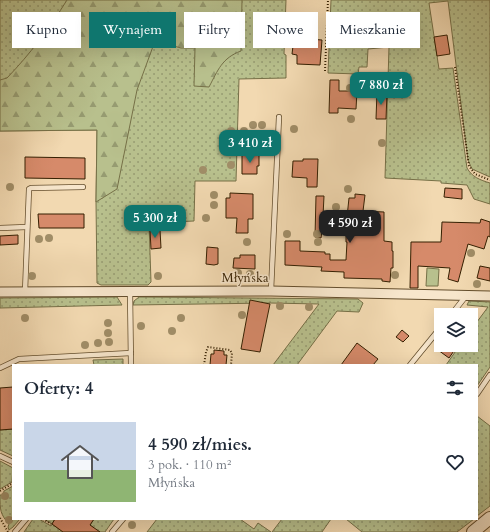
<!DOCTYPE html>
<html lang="pl">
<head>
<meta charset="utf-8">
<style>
  :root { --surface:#fff; --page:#f6f6f7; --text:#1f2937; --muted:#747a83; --line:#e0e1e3; --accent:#0f766e }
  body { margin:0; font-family:Cardo,serif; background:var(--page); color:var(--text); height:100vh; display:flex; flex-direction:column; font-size:15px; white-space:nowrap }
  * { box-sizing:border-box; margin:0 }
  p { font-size:13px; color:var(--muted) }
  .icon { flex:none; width:22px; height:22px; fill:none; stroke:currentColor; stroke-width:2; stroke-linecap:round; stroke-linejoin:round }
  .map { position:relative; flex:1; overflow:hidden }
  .side { position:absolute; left:12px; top:364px; width:466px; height:156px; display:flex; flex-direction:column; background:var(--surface); border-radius:0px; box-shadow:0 4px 16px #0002 }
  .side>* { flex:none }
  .hud { position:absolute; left:12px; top:12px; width:466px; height:36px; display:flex; gap:8px }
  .buttons { position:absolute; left:434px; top:308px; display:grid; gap:8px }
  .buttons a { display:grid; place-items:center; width:44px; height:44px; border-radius:0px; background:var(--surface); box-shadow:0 4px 16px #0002; font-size:20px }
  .price { position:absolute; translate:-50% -34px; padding:0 9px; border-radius:8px; background:var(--accent); color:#fff; font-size:13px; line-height:26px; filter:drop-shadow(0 1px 2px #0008) }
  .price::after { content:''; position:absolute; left:50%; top:24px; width:12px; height:9px; margin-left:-6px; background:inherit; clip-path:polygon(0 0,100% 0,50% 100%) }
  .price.active { background:#222; color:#fff }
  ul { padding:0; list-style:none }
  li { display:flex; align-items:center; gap:12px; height:100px; padding:0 12px }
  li+li { border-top:1px solid var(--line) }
  li span { display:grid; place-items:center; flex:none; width:112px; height:80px; border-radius:0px; color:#555 }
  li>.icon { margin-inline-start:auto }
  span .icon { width:48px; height:48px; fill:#fffc; stroke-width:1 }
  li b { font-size:17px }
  h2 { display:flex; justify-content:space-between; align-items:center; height:48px; padding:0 12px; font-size:17px }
  .pill { padding:0 14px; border-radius:0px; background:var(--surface); box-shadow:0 4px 16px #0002; font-size:14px; line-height:36px }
  .pill.active { background:var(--accent); color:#fff }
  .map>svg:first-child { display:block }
  .grass { fill:url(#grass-dots); stroke:#767047 }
  .forest { fill:url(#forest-firs); stroke:#767047 }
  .garden { fill:#b8c08d; stroke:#767047 }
  .building { fill:#d68a6a; stroke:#341f01 }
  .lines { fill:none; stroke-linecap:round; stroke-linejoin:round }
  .service-casing { stroke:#644e2d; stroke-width:6 }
  .minor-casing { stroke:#644e2d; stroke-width:11 }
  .tertiary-casing { stroke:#644e2d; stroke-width:14 }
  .path { stroke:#341f01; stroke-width:2; stroke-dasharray:1 2; stroke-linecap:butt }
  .service { stroke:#f7e6cc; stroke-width:4.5 }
  .minor { stroke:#f7e6cc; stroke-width:9 }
  .tertiary { stroke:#f7e6cc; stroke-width:12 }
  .tree { fill:#a08d67 }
  .labels { text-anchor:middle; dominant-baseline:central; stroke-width:3; stroke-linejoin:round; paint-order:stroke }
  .street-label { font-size:13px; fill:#341f01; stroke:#f7e6cc }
</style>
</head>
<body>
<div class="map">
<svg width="490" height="532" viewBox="0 0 490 532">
  <defs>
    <pattern id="grass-dots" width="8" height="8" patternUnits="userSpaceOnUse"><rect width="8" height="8" fill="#b8c08d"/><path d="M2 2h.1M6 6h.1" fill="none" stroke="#969b71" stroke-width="1.8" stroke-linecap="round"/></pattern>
    <pattern id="forest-firs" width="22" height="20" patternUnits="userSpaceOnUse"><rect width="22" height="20" fill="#b8c08d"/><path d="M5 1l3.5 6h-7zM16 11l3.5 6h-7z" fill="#969b71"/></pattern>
  </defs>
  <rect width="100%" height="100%" fill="#f2d9b1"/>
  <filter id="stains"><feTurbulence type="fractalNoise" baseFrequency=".005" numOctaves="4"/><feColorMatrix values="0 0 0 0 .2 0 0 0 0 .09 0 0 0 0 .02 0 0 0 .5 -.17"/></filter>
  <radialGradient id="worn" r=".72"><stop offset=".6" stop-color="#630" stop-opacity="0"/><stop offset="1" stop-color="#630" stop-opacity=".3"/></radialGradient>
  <g class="grass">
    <path d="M0 0H286L284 54 286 55V78L239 79 236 181H195L194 221 149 223 151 282 148 285H101L97 283 96 202 97 130 0 131Z"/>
    <path d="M331 0H490V177L472 169 468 160 448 1 429 3 439 69 453 68 467 168C472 177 480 180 490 183V204L474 199 467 185 441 183V181L385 178 389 47 368 49 367 67H359L358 74 328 73Z"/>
    <path d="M117 297 122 305 0 308V298Z"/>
    <path d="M139 297 358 299 363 303 359 312 337 311 297 365H273L319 304 270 303 133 305 134 301Z"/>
    <path d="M469 301 490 302V367L477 386V365H446L460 345H471V330L488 307 467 305Z"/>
    <path d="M123 359V365H94L93 360Z"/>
    <path d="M477 416 490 426V506L477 516Z"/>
    <path d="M13 429V456L0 450V430Z"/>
    <path d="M0 461 13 468 12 482 0 489Z"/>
    <path d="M13 486V519H20L13 527 9 530 8 527 9 524C0 514 0 510 0 495H3L4 491Z"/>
    <path d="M33 519H39L51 526 52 524 44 519H55L52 524 63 532H24Z"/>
    <path d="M94 519H114L105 532H90L93 527 90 525Z"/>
    <path d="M157 519H240L254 529 258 523 271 532H147Z"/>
    <path d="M282 519H331L322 532H272Z"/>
    <path d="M346 519H474L457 532H362Z"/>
  </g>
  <path class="forest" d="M67 0H242L241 51C222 58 218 70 209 87L194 86 195 48H181L155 41 137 90 117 189 96 202 97 130 0 131V80L7 78C30 54 49 29 67 0Z"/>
  <path class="garden" d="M427 268 439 269 438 286H426Z"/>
  <g class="building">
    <path d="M447 35 450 54 437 56 434 37Z"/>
    <path d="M294 38 322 40 320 65 297 64V55L292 54Z"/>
    <path d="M330 80H339V91H357L356 109 338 108V113H329Z"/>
    <path d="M377 92 387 93 386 119H376Z"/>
    <path d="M242 155H259V166H257V174H242Z"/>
    <path d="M25 157 85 158V179L25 178Z"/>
    <path d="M303 159H318L317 187H307V178L292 177 293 161H303Z"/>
    <path d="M445 188 462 189V199L444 197Z"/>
    <path d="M230 193 253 194V219H248V233H236L237 218H226V198H230Z"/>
    <path d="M355 194 365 195 363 211 384 212V241L392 242V251H393V268H391L390 282 382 281V279L344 278V272L321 271 322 267 285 265V241H300V251L325 252V254H330V260H346L347 242H346V227H328V231H322L321 238 315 237 316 196H324L323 216H328V217H347L349 198H355Z"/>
    <path d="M38 214H84V228H39Z"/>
    <path d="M481 219 490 222V237L488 236 484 249 468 244 458 282 448 279 450 268 418 266V288H410L411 242H441L442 222 480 223Z"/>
    <path d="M150 230H160L161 248 151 249Z"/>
    <path d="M18 235V244L0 245V236Z"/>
    <path d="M207 247 218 248V264L214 265 206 264Z"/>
    <path d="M240 255H255V269L233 268 234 258H240Z"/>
    <path d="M480 266 490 268V281L477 278Z"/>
    <path d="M250 300 270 304 260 352 241 349Z"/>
    <path d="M402 330 409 336 403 342 396 337Z"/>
    <path d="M357 343 378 359 373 365H341Z"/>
    <path d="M441 345H458L449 358 438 350Z"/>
    <path d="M214 350 224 351V355H227L226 365H210L211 354H214Z"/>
    <path d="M13 387V429L0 430V388Z"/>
    <path d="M55 519H94L90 525 100 532H63L52 524Z"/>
  </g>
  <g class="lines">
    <defs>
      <g id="service">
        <path d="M0 228 27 227"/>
        <path d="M130 291 131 365"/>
        <path d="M271 291 279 117"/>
        <path d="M25 292 29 189 31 188 83 187"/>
        <path d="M451 315 466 296"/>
        <path d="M410 365 441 327"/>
        <path d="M0 368 19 359 131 353"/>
        <path d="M477 394 490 375"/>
        <path d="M0 456 13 462"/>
        <path d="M15 532 26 519"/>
        <path d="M112 532 123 519"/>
      </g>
      <path id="minor" d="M0 292 271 291 490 296"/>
      <path id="tertiary" d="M473 532 490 518"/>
    </defs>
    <use href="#service" class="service-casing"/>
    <use href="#minor" class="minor-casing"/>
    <use href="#tertiary" class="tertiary-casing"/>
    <g class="path">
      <path d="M455 67 469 166 475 174 490 180"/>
      <path d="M325 71 328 0"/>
      <path d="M204 365 206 352 208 347 230 350 232 353 231 365"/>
      <path d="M0 491 13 483"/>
      <path d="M0 518 8 532"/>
      <path d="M43 519 51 524"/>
    </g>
    <use href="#service" class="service"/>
    <use href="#minor" class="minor"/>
    <use href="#tertiary" class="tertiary"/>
  </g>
  <g class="tree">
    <circle cx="350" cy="88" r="4"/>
    <circle cx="351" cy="119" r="4"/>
    <circle cx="253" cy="125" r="4"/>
    <circle cx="262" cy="125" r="4"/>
    <circle cx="294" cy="129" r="4"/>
    <circle cx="231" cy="131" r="4"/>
    <circle cx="244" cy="131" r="4"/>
    <circle cx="382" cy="143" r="4"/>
    <circle cx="231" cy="165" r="4"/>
    <circle cx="203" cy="170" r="4"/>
    <circle cx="10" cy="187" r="4"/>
    <circle cx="348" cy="189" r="4"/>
    <circle cx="214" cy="195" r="4"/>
    <circle cx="214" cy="205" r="4"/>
    <circle cx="336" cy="207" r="4"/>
    <circle cx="206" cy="218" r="4"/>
    <circle cx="287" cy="234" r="4"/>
    <circle cx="317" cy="234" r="4"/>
    <circle cx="49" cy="238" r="4"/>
    <circle cx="39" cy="239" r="4"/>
    <circle cx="247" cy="242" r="4"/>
    <circle cx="318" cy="242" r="4"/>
    <circle cx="471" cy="253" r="4"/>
    <circle cx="238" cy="273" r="4"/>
    <circle cx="250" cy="274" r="4"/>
    <circle cx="395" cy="275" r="4"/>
    <circle cx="32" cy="276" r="4"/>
    <circle cx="158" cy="276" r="4"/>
    <circle cx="477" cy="284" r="4"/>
    <circle cx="280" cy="306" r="4"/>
    <circle cx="309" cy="307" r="4"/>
    <circle cx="242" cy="315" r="4"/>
    <circle cx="25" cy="318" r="4"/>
    <circle cx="181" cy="318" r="4"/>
    <circle cx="108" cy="323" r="4"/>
    <circle cx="141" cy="326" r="4"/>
    <circle cx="172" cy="331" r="4"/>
    <circle cx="108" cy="333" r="4"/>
    <circle cx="109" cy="342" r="4"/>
    <circle cx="98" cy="343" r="4"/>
    <circle cx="85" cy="345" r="4"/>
    <circle cx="5" cy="496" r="4"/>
    <circle cx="9" cy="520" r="4"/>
    <circle cx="132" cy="525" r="4"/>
  </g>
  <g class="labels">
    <g class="street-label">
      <text x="245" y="278">Młyńska</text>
    </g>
  </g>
  <rect width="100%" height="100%" filter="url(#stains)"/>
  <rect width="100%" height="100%" fill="url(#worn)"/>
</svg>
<div class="buttons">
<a><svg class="icon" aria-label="layers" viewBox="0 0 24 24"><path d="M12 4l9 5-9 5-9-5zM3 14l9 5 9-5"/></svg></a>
</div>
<b class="price" style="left:381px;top:106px">7 880 zł</b>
<b class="price" style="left:250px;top:164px">3 410 zł</b>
<b class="price" style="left:155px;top:239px">5 300 zł</b>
<b class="price active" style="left:350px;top:244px">4 590 zł</b>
<div class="hud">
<a class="pill">Kupno</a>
<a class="pill active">Wynajem</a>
<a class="pill">Filtry</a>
<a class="pill">Nowe</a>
<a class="pill">Mieszkanie</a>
</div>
<section class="side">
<h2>Oferty: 4<svg class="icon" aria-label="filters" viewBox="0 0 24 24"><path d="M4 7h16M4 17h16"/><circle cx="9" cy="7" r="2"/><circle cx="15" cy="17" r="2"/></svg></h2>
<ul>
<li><span style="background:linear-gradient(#c9d6e8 60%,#8fb573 0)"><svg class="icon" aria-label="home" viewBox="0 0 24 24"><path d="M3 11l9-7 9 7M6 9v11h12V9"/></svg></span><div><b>4 590 zł/mies.</b><p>3 pok. · 110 m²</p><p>Młyńska</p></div><svg class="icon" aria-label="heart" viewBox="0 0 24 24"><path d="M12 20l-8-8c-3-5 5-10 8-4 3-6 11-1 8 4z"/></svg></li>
</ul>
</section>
</div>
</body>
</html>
